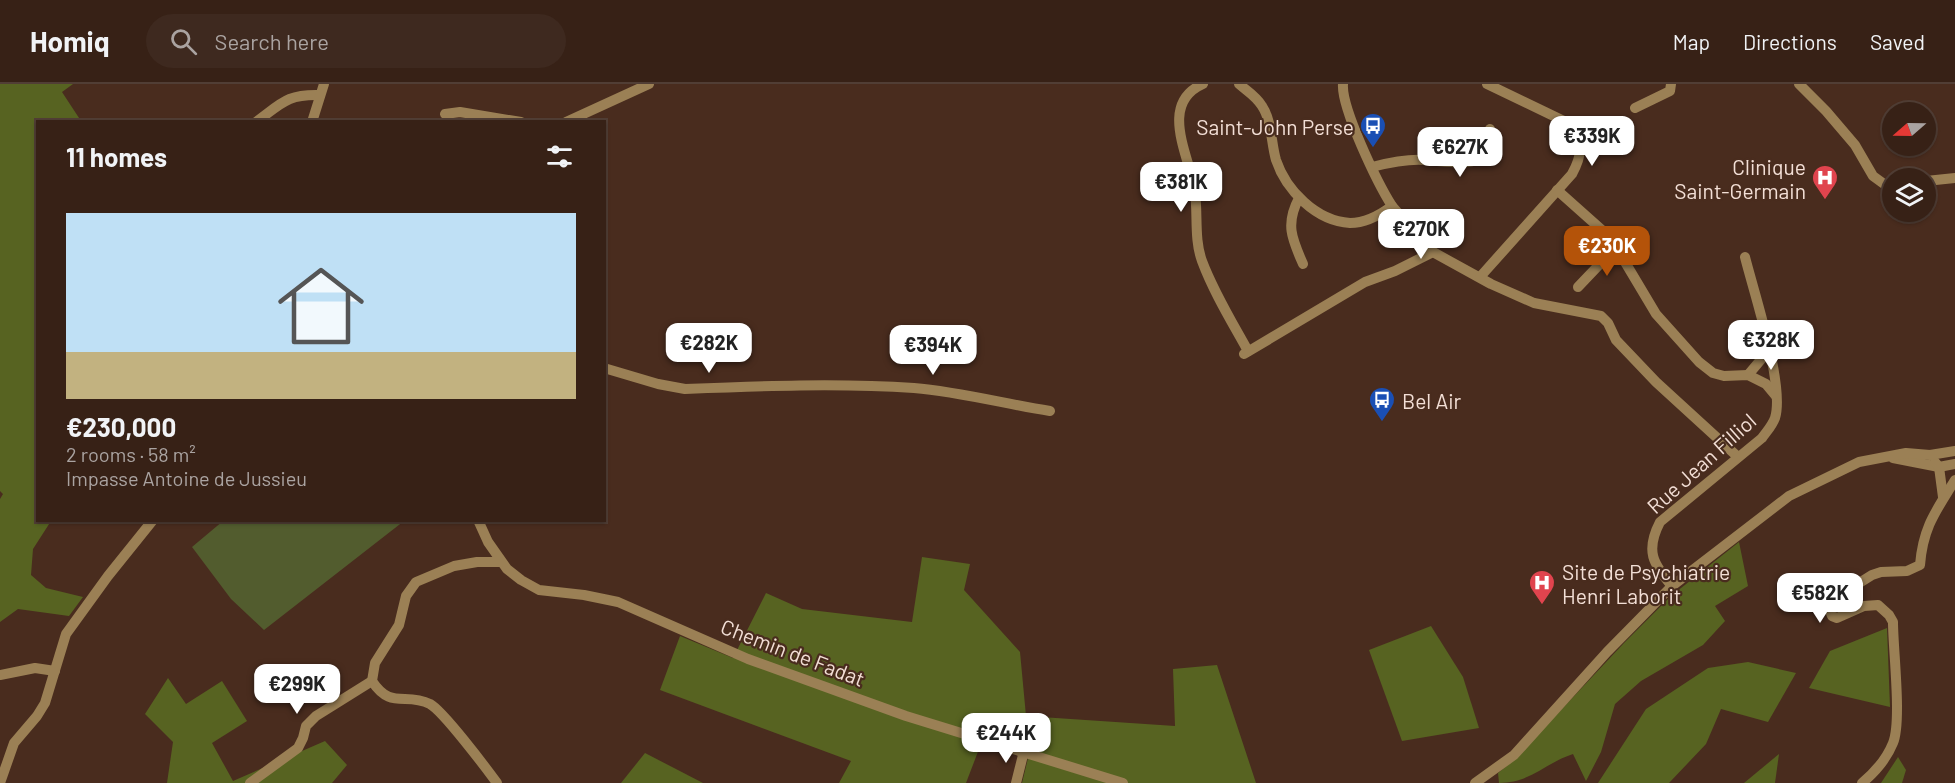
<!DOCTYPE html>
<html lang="en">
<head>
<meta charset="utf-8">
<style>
  :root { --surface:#372116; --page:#3e291f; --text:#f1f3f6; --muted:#aaa3a1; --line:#513e35; --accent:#b45309 }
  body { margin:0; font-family:Barlow,sans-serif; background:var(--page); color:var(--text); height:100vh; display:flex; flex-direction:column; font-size:22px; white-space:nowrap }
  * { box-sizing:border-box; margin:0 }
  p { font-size:20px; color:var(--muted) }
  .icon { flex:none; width:33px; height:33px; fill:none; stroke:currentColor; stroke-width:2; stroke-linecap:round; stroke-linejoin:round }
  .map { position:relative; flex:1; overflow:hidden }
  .details { position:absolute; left:36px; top:36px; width:570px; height:402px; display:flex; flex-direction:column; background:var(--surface); border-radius:0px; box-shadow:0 2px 4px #0004,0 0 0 2px var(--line) }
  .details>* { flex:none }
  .needle { width:39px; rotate:250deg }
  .controls { position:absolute; left:1882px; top:18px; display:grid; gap:12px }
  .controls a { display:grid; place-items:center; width:54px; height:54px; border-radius:50%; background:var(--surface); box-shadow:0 2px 4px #0004,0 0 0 2px var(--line); font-size:30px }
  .price { position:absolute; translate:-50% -51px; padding:0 14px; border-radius:12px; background:#fff; color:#222; font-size:20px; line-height:39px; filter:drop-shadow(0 2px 3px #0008) }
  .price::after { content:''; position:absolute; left:50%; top:36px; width:18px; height:14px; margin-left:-9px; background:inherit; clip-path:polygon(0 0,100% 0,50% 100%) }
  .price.active { background:var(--accent); color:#fff }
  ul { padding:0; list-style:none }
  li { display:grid; align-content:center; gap:12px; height:318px; padding:0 30px }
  li span { display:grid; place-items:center; height:186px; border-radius:0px; color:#555 }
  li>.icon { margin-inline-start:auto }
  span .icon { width:108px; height:108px; fill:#fffc; stroke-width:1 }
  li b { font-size:26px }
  h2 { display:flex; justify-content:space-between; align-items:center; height:72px; padding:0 30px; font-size:26px }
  header { display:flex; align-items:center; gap:36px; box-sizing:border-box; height:84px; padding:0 30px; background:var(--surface); border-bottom:2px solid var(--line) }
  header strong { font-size:28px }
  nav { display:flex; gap:33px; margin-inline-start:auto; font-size:21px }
  .search { width:420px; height:54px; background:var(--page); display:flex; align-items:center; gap:15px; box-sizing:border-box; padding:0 21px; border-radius:33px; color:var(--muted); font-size:22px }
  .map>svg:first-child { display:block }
  .green { fill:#525c2e }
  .forest { fill:#576321 }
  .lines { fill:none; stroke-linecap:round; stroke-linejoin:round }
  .minor { stroke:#9b8055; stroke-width:10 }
  .labels { text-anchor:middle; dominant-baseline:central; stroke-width:4.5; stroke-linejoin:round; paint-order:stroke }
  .poi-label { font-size:21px; fill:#f3dfd6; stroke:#492c1e; text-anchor:end }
  .street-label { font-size:21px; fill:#f3dfd6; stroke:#492c1e }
</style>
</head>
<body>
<header>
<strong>Homiq</strong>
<div class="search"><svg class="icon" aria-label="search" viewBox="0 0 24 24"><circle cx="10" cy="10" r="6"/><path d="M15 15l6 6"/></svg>Search here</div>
<nav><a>Map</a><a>Directions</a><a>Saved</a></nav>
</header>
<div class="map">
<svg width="1955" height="699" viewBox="0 0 1955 699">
  <rect width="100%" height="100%" fill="#492c1e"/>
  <path class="green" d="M223 437V436L404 437 264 546 231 515 192 463Z"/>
  <g class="forest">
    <path d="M0 0H73L62 8 81 37 38 38V436L51 437 33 465 31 491 46 504 83 513 69 532 18 525 0 538V415L3 410 0 407Z"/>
    <path d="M1739 458 1748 502 1715 522 1725 537 1703 561 1641 597 1615 620 1601 668 1586 697 1573 670C1545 679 1531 699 1499 699L1498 689 1514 676 1624 559 1671 512Z"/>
    <path d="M922 473 970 480 964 506 1020 568 1026 632 1175 642 1173 585 1217 581 1256 699H1022L1030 666 984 652 966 699H839L851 677 660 606 680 552 733 574 766 509 802 525 912 538Z"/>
    <path d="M1431 542 1463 593 1479 644 1402 657 1369 566Z"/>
    <path d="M1887 544 1890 623 1809 604 1830 567Z"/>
    <path d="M1748 578 1796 589 1768 638 1721 625 1706 660 1669 699H1598L1646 625 1708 584Z"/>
    <path d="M168 594 186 620 222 597 247 637 212 659 233 697 325 657 347 681 332 699H167L173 658 145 630Z"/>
    <path d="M645 669 703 699H621Z"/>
    <path d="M1779 670 1775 699H1744Z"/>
    <path d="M1898 673 1906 686 1902 699H1881Z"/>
  </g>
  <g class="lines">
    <g class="minor">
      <path d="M1203 0C1157 20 1191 75 1195 108 1198 131 1194 155 1202 177 1214 209 1232 238 1248 267"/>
      <path d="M1239 0C1247 7 1256 12 1262 22 1272 37 1271 59 1276 76 1286 106 1316 137 1350 139 1365 139 1380 131 1392 122 1378 100 1341 24 1343 0"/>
      <path d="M1799 0 1826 27 1855 61 1873 92 1884 100 1893 101"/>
      <path d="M1635 24 1670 7 1671 0"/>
      <path d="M445 30 460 28 521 38"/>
      <path d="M256 38C282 19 287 10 320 11"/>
      <path d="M312 38 324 0"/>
      <path d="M566 38 649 0"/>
      <path d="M1372 83C1388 79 1406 75 1423 76 1447 76 1482 88 1495 59L1490 45"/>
      <path d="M1926 97 1955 94"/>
      <path d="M1557 106 1603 147 1616 163 1656 230 1699 278 1713 289 1724 292 1748 291 1766 300 1776 312"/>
      <path d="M1299 114C1285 140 1292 155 1303 180"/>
      <path d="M1392 122 1433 168 1491 200 1534 219 1601 232 1608 239 1616 256 1656 298 1738 373"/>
      <path d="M1480 193 1572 90C1584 68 1583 56 1566 38L1487 0"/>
      <path d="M1578 203 1616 163"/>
      <path d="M1244 270 1365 198 1395 187 1433 168"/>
      <path d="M604 284 658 300 685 305C761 302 838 299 914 304 961 308 1005 320 1050 327"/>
      <path d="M1748 291 1769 266"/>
      <path d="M1893 374 1939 383 1955 380"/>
      <path d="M1935 378 1939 383 1943 413"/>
      <path d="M478 436 488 458 507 485 521 496 539 506 584 511 618 518 748 575 906 632 1123 699"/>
      <path d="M1672 502C1653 480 1645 467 1660 438L1762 354C1767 347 1772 342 1775 334 1785 302 1754 209 1745 173"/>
      <path d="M0 591 35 584 55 587"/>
      <path d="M0 699 14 659 37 632 45 619 66 550 108 492 153 436"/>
      <path d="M250 699 298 664 303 654 306 642 316 632 372 597"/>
      <path d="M497 699C486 684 443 627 430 620 405 608 391 626 372 597L375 579 399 541 406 512 416 498 454 482 477 478H501"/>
      <path d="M1016 699 1024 667"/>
      <path d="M1475 699 1514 671 1607 568 1672 502 1789 412 1859 378 1906 369 1930 371 1955 367"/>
      <path d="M1862 699C1874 689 1887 674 1893 659 1902 637 1893 566 1893 538L1889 531 1878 521 1864 522 1837 534 1832 532 1828 522 1832 516 1872 491 1881 488 1907 487 1920 481C1923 443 1936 427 1955 396"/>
    </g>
  </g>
  <defs>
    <symbol id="bus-pin" viewBox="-11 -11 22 30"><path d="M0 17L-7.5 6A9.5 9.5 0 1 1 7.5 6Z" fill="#1a4fb4" stroke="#492c1e"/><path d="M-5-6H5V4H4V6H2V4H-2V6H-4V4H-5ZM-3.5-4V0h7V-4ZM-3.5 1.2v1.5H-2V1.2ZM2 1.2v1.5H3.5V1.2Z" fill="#fff"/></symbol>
    <symbol id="hospital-pin" viewBox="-11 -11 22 30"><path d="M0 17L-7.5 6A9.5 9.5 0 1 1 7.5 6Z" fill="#e0444e" stroke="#492c1e"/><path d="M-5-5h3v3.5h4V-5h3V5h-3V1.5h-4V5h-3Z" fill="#fff"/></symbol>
  </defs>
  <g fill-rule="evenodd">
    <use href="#bus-pin" x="1358" y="27" width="30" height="40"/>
    <use href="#hospital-pin" x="1810" y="79" width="30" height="40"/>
    <use href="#bus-pin" x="1367" y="301" width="30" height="40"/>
    <use href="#hospital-pin" x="1527" y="484" width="30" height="40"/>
  </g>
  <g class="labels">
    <g class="poi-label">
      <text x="1354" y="42">Saint-John Perse</text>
      <text x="1806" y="82">Clinique<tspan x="1806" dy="24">Saint-Germain</tspan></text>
      <text x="1402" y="316" text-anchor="start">Bel Air</text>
      <text x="1562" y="487" text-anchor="start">Site de Psychiatrie<tspan x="1562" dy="24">Henri Laborit</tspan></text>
    </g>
    <g class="street-label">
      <text transform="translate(1701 379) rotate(-42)">Rue Jean Filliol</text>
      <text transform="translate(793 568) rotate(21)">Chemin de Fadat</text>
    </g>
  </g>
</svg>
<div class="controls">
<a><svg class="needle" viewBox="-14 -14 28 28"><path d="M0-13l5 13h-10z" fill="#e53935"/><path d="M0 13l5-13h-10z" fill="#aaa3a1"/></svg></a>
<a><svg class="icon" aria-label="layers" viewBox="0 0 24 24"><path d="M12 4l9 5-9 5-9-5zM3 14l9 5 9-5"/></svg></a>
</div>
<b class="price" style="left:1592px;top:83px">€339K</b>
<b class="price" style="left:1460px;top:94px">€627K</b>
<b class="price" style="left:1181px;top:129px">€381K</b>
<b class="price" style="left:1421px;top:176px">€270K</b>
<b class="price active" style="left:1607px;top:193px">€230K</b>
<b class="price" style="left:1771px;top:287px">€328K</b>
<b class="price" style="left:709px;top:290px">€282K</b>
<b class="price" style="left:933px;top:292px">€394K</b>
<b class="price" style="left:1820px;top:540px">€582K</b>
<b class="price" style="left:297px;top:631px">€299K</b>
<b class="price" style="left:1006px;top:680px">€244K</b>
<section class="details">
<h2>11 homes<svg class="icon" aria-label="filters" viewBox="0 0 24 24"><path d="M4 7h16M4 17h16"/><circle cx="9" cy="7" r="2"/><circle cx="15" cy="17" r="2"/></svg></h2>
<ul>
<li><span style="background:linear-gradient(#bfe0f5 75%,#c2b280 0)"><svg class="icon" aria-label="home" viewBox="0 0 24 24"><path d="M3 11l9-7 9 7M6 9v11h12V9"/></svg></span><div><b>€230,000</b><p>2 rooms · 58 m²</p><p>Impasse Antoine de Jussieu</p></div></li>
</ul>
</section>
</div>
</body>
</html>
